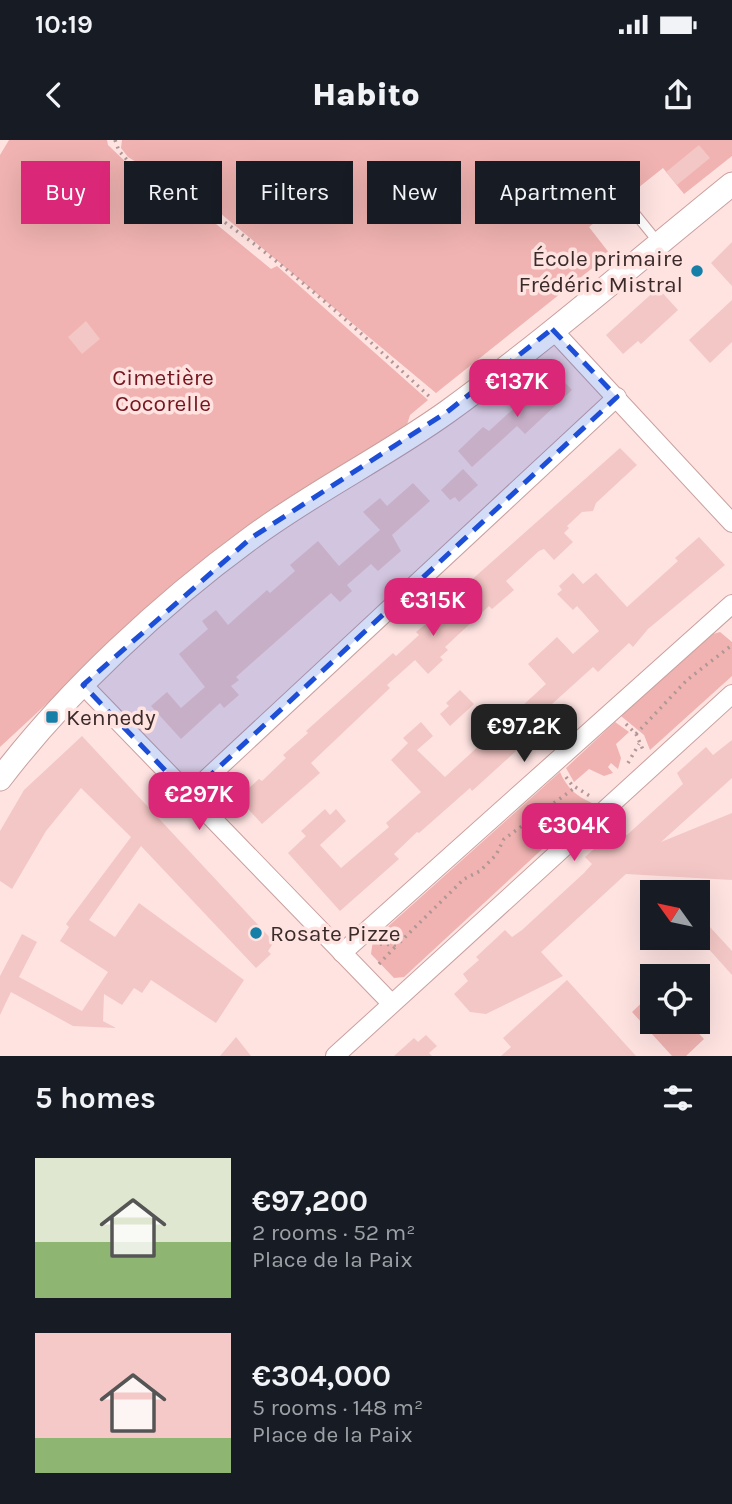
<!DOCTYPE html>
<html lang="en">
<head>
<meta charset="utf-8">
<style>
  :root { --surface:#171b24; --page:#20242c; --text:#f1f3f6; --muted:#9ea1a6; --accent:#db2777 }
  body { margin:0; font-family:Karla,sans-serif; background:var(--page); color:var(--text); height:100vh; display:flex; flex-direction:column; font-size:26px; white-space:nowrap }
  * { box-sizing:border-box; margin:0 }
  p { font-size:23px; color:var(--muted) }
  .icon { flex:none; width:38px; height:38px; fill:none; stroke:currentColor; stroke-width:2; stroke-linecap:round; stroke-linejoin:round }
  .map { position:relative; height:916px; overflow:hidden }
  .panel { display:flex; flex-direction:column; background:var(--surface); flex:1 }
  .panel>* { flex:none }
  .banner { position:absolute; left:21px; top:21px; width:691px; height:63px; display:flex; gap:14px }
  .needle { width:46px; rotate:303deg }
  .controls { position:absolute; left:640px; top:740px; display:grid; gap:14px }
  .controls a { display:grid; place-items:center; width:70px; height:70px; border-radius:0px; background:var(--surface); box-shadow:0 7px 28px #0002; font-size:35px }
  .price { position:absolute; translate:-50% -60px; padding:0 16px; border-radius:14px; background:var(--accent); color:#fff; font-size:23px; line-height:46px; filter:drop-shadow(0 2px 4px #0008) }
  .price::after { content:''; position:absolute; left:50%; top:42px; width:21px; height:16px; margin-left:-10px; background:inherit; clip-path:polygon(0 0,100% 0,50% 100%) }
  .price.on { background:#222; color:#fff }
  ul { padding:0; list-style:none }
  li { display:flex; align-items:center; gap:21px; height:175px; padding:0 35px }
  li span { display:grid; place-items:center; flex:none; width:196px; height:140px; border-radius:0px; color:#555 }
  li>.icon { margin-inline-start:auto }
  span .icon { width:84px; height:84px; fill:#fffc; stroke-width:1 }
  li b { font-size:30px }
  h2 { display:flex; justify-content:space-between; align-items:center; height:84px; padding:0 35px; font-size:30px }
  .pill { padding:0 24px; border-radius:0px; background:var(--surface); box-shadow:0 7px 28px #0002; font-size:24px; line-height:63px }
  .pill.on { background:var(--accent); color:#fff }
  .status { display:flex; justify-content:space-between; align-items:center; height:49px; padding:0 35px; background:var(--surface); direction:ltr }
  .status svg { height:19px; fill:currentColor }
  header { display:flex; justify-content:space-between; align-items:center; height:91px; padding:0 35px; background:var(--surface); font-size:32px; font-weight:800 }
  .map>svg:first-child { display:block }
  .green { fill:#f0b3b1 }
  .building { fill:#f3c7c5 }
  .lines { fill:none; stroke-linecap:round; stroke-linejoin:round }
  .service-casing { stroke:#caa09e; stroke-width:11 }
  .minor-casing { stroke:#caa09e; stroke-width:20 }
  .tertiary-casing { stroke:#caa09e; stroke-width:25 }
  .path { stroke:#ae9796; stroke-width:3.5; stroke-dasharray:2 5; stroke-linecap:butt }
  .service { stroke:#fff; stroke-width:9 }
  .minor { stroke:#fff; stroke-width:18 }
  .tertiary { stroke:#fff; stroke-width:23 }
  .marked { fill:#1d4ed8; fill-opacity:0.2; stroke:#1d4ed8; stroke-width:5; stroke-dasharray:14 9; stroke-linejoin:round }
  .poi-dot { fill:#167fa8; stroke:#fee3e1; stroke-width:2.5 }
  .labels { text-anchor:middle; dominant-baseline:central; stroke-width:7; stroke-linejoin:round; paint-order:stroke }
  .poi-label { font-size:23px; fill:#3b2a2a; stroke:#fee3e1; text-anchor:start }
  .park-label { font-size:23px; fill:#75151f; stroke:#fee3e1 }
</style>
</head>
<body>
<div class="status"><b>10:19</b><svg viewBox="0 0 49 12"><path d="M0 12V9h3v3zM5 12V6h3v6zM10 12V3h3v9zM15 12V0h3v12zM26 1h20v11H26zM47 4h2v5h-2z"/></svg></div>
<header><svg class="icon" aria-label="back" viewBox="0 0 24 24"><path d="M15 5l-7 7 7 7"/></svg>Habito<svg class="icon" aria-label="share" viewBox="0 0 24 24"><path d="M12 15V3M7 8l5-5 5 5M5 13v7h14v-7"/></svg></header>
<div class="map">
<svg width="732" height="916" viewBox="0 0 732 916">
  <rect width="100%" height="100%" fill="#fee3e1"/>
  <g class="green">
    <path d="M9 0H107L108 5 129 25 199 70 271 129 277 126 428 260 410 275 406 288 68 544 0 607V15Z"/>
    <path d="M122 0H732V16L684 54 663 28 589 87 610 114 436 253 220 73 128 17 121 8Z"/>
    <path d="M720 492 732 502V536L650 610 644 595 621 576 713 494Z"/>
    <path d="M615 582 629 592 616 604 621 618 618 629 611 623 608 627 613 633 604 636 589 629 574 642 566 628Z"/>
    <path d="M560 632C567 648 576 656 592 663L404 837 394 838 371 814 373 800Z"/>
    <path d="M653 852V882H688L704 899 686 916H672L632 872Z"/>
  </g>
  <g class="building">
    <path d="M699 5 710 18 677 45 666 32Z"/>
    <path d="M732 102V146L711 123Z"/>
    <path d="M658 148 678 170 641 204 638 201 623 214 606 195Z"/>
    <path d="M732 160V202L710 223 689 200Z"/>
    <path d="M86 181 100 199 82 214 68 197Z"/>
    <path d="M559 236 572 250 525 294 517 286 472 327 458 311 483 287 489 291 547 238 552 244Z"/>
    <path d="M620 308 637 325 596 363 593 371 582 372 567 386 569 388 564 393 573 402 554 420 544 409 539 411 506 441 514 450 492 469 489 466 445 507 448 510 440 517 443 520 428 534 415 520 387 545 390 548 311 623 320 633 262 684 238 658 259 639 262 641 286 618 283 615 308 593 306 591 393 513 396 516 419 495 416 492 472 447 468 443Z"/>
    <path d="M463 329 478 345 459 362 455 357 450 360 441 350Z"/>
    <path d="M413 343 430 361 392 395 401 411 378 431 371 424 347 445 352 451 340 462 331 453 236 537 239 540 231 546 239 555 224 568 220 563 181 599 151 566 167 552 181 568 205 547 179 514 208 489 202 481 216 470 228 485 267 450 270 453 295 431 290 425 318 401 339 426 380 390 363 372 380 358 387 366Z"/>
    <path d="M699 397 725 425 648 489 633 507 629 503 598 532 593 527 552 564 559 572 472 651 470 648 419 693 417 692 394 714 399 719 340 771 288 713 306 696 301 691 325 669 330 675 336 669 346 681 320 705 341 728 389 687 386 683 421 652 391 620 408 603 403 598 421 582 433 596 417 610 445 637 546 544 528 524 557 497 573 514 599 491 577 466 573 470 557 454 562 450 559 446 573 433 583 444 596 433 627 467 678 421 675 418Z"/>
    <path d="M460 550 474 564 450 586 440 574 449 566 446 563Z"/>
    <path d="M82 596 274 802 268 811 271 814 256 828 141 706 89 780 115 797 139 763 244 840 216 883 151 840 142 853 134 848 122 865 104 854 103 881 116 888 73 886 11 852 0 875V836L22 794 37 802 19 837 82 871 108 832 60 801 69 787 66 784 131 697 81 648 46 691 12 749 0 741V691L24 650Z"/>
    <path d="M732 600V638L661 702 732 673V740L626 734 541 812 563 836 486 874 470 872 454 854 468 841 463 834 479 820 476 817 505 790 512 797 522 790 584 733 592 724 585 717 614 691 627 695 683 644 677 633 706 607 713 615Z"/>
    <path d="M698 774 732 811V835L698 797Z"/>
    <path d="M567 840 636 916H501L511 907 503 898Z"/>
    <path d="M426 895 437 906 429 913 432 916H394L414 898 418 902Z"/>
    <path d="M236 897 251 916H220Z"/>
  </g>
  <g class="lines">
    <defs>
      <path id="service" d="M624 60 658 102"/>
      <g id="minor">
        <path d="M552 189 732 383"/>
        <path d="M83 545 391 863"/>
        <path d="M189 655 617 257"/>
        <path d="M342 813 732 464"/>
        <path d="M335 916 732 554"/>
      </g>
      <path id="tertiary" d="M0 639C67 551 162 463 251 398 313 352 384 317 447 272 545 201 638 120 732 44"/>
    </defs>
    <use href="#service" class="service-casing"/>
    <use href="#minor" class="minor-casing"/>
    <use href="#tertiary" class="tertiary-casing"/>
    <g class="path">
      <path d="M115 0 119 11 129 22C242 83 339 172 432 259"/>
      <path d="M626 584 636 594 644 612"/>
      <path d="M636 594 687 540 732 505"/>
      <path d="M628 623 639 604"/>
      <path d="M566 637 572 645 593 658"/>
      <path d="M380 804 397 805 464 739 480 731 496 715 504 699 576 647"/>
      <path d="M379 824 397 805"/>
    </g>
    <use href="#service" class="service"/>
    <use href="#minor" class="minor"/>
    <use href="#tertiary" class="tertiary"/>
  </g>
  <path class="marked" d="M552 189 617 257 189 655 83 545 251 398 447 272Z"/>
  <g class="poi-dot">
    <circle cx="697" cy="131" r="7"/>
    <rect x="45" y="570" width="14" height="14" rx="3.5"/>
    <circle cx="256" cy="793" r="7"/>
  </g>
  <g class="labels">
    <g class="poi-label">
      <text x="683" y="118" text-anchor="end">École primaire<tspan x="683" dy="26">Frédéric Mistral</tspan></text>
      <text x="66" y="577">Kennedy</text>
      <text x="270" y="793">Rosate Pizze</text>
    </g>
    <g class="park-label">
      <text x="163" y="237">Cimetière<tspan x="163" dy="26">Cocorelle</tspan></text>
    </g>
  </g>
</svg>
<div class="controls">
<a><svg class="needle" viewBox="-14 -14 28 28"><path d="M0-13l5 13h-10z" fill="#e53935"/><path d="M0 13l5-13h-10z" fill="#9ea1a6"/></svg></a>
<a><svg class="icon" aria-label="locate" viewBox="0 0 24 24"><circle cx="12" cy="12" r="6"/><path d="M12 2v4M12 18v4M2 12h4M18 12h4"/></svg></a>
</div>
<b class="price" style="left:517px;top:279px">€137K</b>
<b class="price" style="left:433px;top:498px">€315K</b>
<b class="price on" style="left:524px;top:624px">€97.2K</b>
<b class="price" style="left:199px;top:692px">€297K</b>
<b class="price" style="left:574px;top:723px">€304K</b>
<div class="banner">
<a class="pill on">Buy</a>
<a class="pill">Rent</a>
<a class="pill">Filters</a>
<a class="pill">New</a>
<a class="pill">Apartment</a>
</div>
</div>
<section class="panel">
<h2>5 homes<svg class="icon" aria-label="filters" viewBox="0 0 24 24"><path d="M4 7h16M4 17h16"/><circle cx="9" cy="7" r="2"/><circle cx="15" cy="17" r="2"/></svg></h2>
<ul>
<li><span style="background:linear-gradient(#dfe7d0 60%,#8fb573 0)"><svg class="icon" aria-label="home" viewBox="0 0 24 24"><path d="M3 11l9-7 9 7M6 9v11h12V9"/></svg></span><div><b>€97,200</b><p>2 rooms · 52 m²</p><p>Place de la Paix</p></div></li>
<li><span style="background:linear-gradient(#f6c9c9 75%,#8fb573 0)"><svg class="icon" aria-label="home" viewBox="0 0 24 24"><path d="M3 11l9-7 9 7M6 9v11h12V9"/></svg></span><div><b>€304,000</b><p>5 rooms · 148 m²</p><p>Place de la Paix</p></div></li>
</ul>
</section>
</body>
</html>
